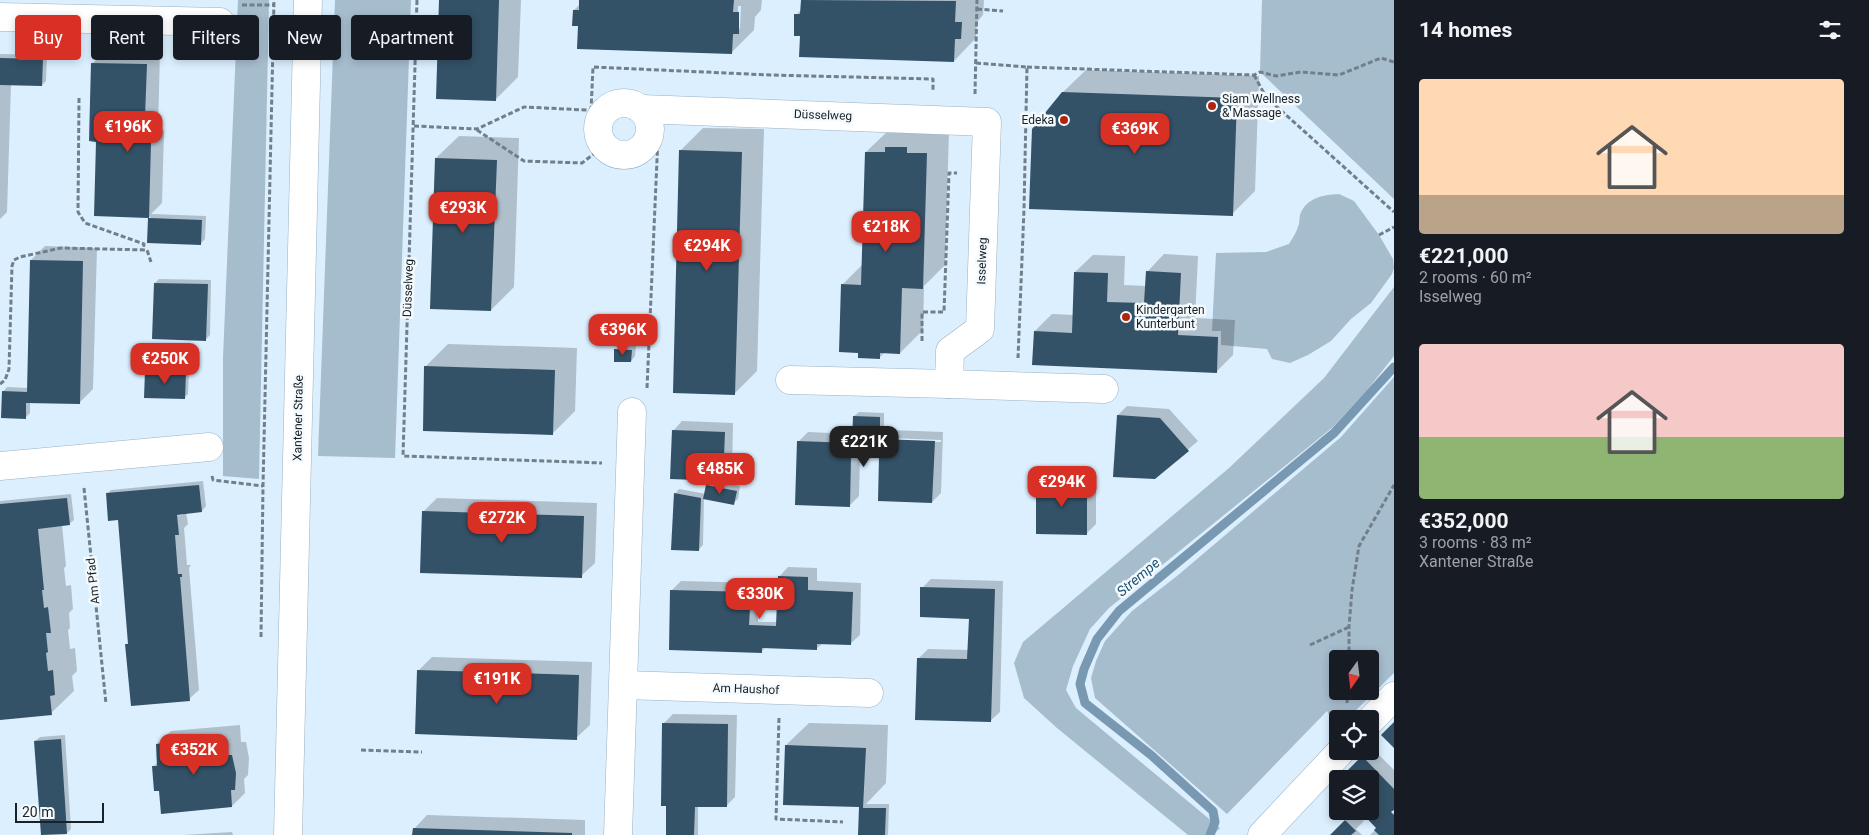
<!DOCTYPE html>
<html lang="en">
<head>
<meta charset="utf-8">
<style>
  :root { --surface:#171b24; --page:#20242c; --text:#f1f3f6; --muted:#9ea1a6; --accent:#d93025 }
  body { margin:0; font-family:Roboto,sans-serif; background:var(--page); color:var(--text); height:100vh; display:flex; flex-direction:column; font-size:19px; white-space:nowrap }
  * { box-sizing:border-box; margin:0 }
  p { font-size:16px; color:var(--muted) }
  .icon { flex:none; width:28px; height:28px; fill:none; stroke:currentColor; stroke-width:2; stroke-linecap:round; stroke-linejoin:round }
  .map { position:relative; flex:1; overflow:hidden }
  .details { display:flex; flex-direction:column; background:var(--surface); width:475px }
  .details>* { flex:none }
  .hud { position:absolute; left:15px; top:15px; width:475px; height:45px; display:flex; gap:10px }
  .needle { width:32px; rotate:194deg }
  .fabs { position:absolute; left:1329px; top:650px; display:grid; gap:10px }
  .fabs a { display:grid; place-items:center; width:50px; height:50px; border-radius:5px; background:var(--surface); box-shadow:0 2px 8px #0003; font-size:25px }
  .scale { position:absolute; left:15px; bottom:12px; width:89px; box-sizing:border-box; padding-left:5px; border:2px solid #182128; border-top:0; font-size:14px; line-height:18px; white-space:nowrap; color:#182128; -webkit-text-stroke:4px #f5fafd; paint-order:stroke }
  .price { position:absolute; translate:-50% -42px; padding:0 11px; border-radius:10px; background:var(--accent); color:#fff; font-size:16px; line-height:32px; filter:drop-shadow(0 1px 2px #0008) }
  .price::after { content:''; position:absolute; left:50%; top:30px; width:15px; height:11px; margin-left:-8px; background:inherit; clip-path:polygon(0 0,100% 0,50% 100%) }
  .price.selected { background:#222; color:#fff }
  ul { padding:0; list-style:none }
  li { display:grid; align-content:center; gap:10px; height:265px; padding:0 25px }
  li span { display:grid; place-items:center; height:155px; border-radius:5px; color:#555 }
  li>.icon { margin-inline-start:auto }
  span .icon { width:90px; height:90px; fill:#fffc; stroke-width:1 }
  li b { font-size:21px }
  h2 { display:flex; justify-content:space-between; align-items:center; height:60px; padding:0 25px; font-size:21px }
  .pill { padding:0 18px; border-radius:5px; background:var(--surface); box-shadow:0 2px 8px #0003; font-size:18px; line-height:45px }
  .pill.selected { background:var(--accent); color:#fff }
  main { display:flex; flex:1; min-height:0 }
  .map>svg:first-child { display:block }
  .green { fill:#a6bdce; fill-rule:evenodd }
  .shadow { fill:#0003; fill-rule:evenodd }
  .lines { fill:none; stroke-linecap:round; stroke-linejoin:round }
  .stream { stroke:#7999b2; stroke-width:9 }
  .building { fill:#335167 }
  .street-casing { stroke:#99b1c3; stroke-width:29 }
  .secondary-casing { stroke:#99b1c3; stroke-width:29 }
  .path { stroke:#717f8a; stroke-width:3; stroke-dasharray:5 2.5; stroke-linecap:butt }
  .street { stroke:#fff; stroke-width:28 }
  .secondary { stroke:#fff; stroke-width:28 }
  .poi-dot { fill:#b1240d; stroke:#f5fafd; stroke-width:2 }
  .labels { text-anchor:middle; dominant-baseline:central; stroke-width:5; stroke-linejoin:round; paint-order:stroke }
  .poi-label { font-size:12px; fill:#182128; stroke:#f5fafd; text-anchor:start }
  .street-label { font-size:12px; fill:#182128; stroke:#f5fafd }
  .water-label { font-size:14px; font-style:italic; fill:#1a5074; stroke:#f5fafd }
</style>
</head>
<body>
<main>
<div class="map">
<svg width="1394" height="835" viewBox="0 0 1394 835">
  <rect width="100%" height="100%" fill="#dbeffe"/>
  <g class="green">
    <path d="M238 0H269L259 479 223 476V358Z"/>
    <path d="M335 0H411L395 458 318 456Z"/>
    <path d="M1262 0H1394V199L1260 72Z"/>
    <path d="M1339 194 1354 201 1379 235 1393 259 1394 268 1392 274 1371 303 1351 319 1331 341 1308 355 1290 363 1272 359 1267 349 1221 345V331H1212L1216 253 1266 252 1289 244C1292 239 1296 233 1298 227 1300 223 1299 219 1300 215 1306 198 1322 195 1339 194Z"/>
    <path d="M1394 287V356L1368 389 1333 427 1109 608 1090 629 1073 666 1066 690 1076 708 1220 828 1213 835H1188L1057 728 1024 698 1014 663 1023 642 1229 468 1324 378Z"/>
    <path d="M1394 377V673L1347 719H1338L1337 729 1327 711 1227 814 1095 698 1091 678 1096 661 1105 641 1132 611 1177 576 1341 437ZM1338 659H1370V691H1338Z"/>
  </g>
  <g class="shadow">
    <path d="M441 0H521L518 77 495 100Z"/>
    <path d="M580 0H762L761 10 755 17 754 30 731 53 580 25 574 10 580 4ZM738 6H741L740 28 738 31Z"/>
    <path d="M802 0H984L983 15 977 22 976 38 954 61 801 35 796 15 802 9Z"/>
    <path d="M106 50 160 51 158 130H164L162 203 151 214 206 216 205 239 200 244 149 219 151 217 95 215 97 140 93 63Z"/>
    <path d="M0 54 47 55 46 81 42 85 11 84 7 212 0 219Z"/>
    <path d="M1086 70 1259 76 1255 191 1232 214 1062 93Z"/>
    <path d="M703 128 764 129 757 371 734 394 680 151Z"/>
    <path d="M889 130 949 131 945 265 924 286 923 330 900 353 885 352 879 358 842 285 863 264 866 152Z"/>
    <path d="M459 136 519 138 514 287 491 310 436 158Z"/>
    <path d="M45 246 97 248 93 389 79 403 30 401V413L26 417 3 392 7 387 28 388 31 260Z"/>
    <path d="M1164 254 1198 256 1195 318 1235 320 1233 355 1216 372 1035 331 1052 314 1074 315 1075 272 1093 255 1125 256 1124 285 1146 286 1147 272Z"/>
    <path d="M159 279 211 280 210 335 206 339 155 283Z"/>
    <path d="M448 344 577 348 575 411 553 433 425 367Z"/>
    <path d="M620 345 636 346 635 356 631 361 616 350Z"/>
    <path d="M151 367 189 369 188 394 184 398 146 372Z"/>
    <path d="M1127 406 1169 409 1198 441 1155 478 1118 415Z"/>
    <path d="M859 412 884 413V437L890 430 943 432 941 493 932 502 880 456 860 455 859 496 850 505 798 442 808 432 853 434 854 416ZM888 438 941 440V442L888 441Z"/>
    <path d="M682 421 733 423 732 470 723 479 673 431Z"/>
    <path d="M1047 473 1096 474V524L1087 533 1038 482Z"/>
    <path d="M203 481 206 506 202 511 186 512 188 524 184 528 187 565H191L189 568 199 690 189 699 126 645 129 642 120 519 107 494 111 490ZM183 513V515L128 520Z"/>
    <path d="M712 481 740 486 738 499 733 503 704 497 703 545 698 550 675 494 679 489 706 494 707 485Z"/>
    <path d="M71 494 74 520 69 524 62 525 66 566 64 568 66 586 71 585 73 609 69 613 70 628 68 630 70 649 75 648 77 671 72 676 74 691 51 713 0 718V501Z"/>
    <path d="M437 498 597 503 595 563 581 576 423 512Z"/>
    <path d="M788 567 817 568V581L861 583 860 635 850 644 823 643 816 649 766 647 761 652 672 590 681 581 759 583 758 622H778L779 577Z"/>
    <path d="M931 579 1003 581 1000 712 990 721 918 659 928 649 969 650 970 617 922 588Z"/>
    <path d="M432 657 592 662 590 725 576 738 418 671Z"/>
    <path d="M673 714 737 715 735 797 726 806 698 805V835H667L664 723Z"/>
    <path d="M809 723 888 725 886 783 866 804H889L888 835H859L862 806 786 745Z"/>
    <path d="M240 725 241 742H246L249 758 248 775 244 779 245 793 232 806 161 789 153 767 158 762 157 744 171 731Z"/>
    <path d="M65 735 71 829 67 833 35 741 40 737Z"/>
    <path d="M1372 748 1394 770V808L1370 811V779H1341Z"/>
    <path d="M1355 812 1364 821 1356 829 1362 835H1331Z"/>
    <path d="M1394 812V835H1370L1374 831Z"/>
    <path d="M427 815 585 820V835H414V829Z"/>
    <path d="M232 832 233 835H183Z"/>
  </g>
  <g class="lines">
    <path class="stream" d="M1210 835 1215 822 1213 811 1151 755 1085 703 1080 684 1084 669 1097 639 1119 611 1334 433 1394 367"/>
  </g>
  <g class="building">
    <path d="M439 0H499L496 101 436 99Z"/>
    <path d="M579 0H734L733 12H739V34H733L732 54 577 49 578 26H572L573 10H579Z"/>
    <path d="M801 0 956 1 955 22H962L961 39H955L954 62 799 57 800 36H794V14H800Z"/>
    <path d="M0 58 43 59 42 86 0 85Z"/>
    <path d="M91 63 147 64 144 143H151L149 218 202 220 201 245 147 243 148 218 94 216 96 142 89 141Z"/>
    <path d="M1062 92 1237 98 1233 216 1029 209 1032 129Z"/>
    <path d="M885 147H907V153H927L923 289 902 288 900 354 880 353V359L858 358V353L839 352 841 284 861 285 865 152H885Z"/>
    <path d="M679 150 742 152 735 395 673 393Z"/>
    <path d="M435 158 497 160 491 311 430 309Z"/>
    <path d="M30 260 83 261 80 404 26 403V419L1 418 2 391 27 392Z"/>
    <path d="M1146 271 1181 273 1178 335 1218 337 1217 373 1032 365 1034 331 1072 333 1074 272 1108 273 1107 302 1144 303Z"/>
    <path d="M154 283 208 284 206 341 152 339Z"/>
    <path d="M614 349 632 350 631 362H614Z"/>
    <path d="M424 366 555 370 553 435 423 431Z"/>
    <path d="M145 371 186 372 185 399 144 398Z"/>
    <path d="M1117 415 1160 418 1189 451 1155 479 1113 477Z"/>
    <path d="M853 416 880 417V439L935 441 932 503 878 501 879 457 851 456 850 507 795 505 797 441 852 443Z"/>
    <path d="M672 430 725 432 723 481 670 479Z"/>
    <path d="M1036 482H1087V535L1036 534Z"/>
    <path d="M199 485 202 512 177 515 179 535H175L178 574H182V577H180L190 701 131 706 125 644H128L118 520 108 521 106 493Z"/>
    <path d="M706 485 737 491 734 505 703 499Z"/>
    <path d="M674 493 701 498 699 551 671 550Z"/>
    <path d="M67 498 70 525 38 529 44 590H42L44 608 48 607 51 633H46L48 652 46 653 48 671 53 670 55 695 50 696 52 715 0 720V504Z"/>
    <path d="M422 511 584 516 582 578 420 573Z"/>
    <path d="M778 576 808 577V590L853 592 851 645 817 644V650L762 648V653L669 650 670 590 751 592 749 625 776 626Z"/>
    <path d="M920 587 995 589 991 722 915 720 917 658 967 659 969 619 920 617Z"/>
    <path d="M417 670 579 675 577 740 415 734Z"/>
    <path d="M1394 722V748L1381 735Z"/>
    <path d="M662 723 728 724 727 807H695L694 835H666V806H661Z"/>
    <path d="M226 738 228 755H232L236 773 235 790H231L232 807 161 814 159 791H154L152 766H157L156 744Z"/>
    <path d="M61 739 67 834 41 835 34 741Z"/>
    <path d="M785 745 866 748 863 808H886L885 835H858L859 807 783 805Z"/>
    <path d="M1362 756 1394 789V810L1391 812 1394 815V835H1379L1374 830 1376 828 1360 811H1370V779H1339Z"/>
    <path d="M1338 780V793L1331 787Z"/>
    <path d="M1345 820 1356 831 1351 835H1330Z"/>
    <path d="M413 828 572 833V835H412Z"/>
  </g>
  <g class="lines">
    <defs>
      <g id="street">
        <path d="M0 17 220 22"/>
        <circle cx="624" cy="129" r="26"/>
        <path d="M641 109 987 122 980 329 950 351 949 384 1104 389"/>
        <path d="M790 380 949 384"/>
        <path d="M0 466 209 447"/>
        <path d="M624 685 869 693"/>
        <path d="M1370 721 1394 696"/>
        <path d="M618 835 632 412"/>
        <path d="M1262 835 1341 751"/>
      </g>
      <path id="secondary" d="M288 835 308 0"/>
    </defs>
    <use href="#street" class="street-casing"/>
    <use href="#secondary" class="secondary-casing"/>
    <g class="path">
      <path d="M417 0 403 456 602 463"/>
      <path d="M242 5H274"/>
      <path d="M977 9 1003 11"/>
      <path d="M976 63 1027 67 1024 209 1018 358"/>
      <path d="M1027 67 1254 75 1260 72 1276 76 1301 72 1339 75 1381 58 1394 62"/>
      <path d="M1254 75 1266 97 1394 212"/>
      <path d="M975 94 977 0"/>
      <path d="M79 98 78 212 85 223 144 244 143 250"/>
      <path d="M591 111 593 67 770 75 933 79V91"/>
      <path d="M414 126 477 129 524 107 605 111"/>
      <path d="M477 130 524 161 582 163 604 146"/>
      <path d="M1379 235 1394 227"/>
      <path d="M922 341V312H944L949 173H957"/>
      <path d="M0 384 5 380 9 369 12 266 14 260 20 257 61 248 147 250 151 262"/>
      <path d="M647 388 658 137"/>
      <path d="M212 476 213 480 263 486"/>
      <path d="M84 488 106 704"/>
      <path d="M261 637 263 486 274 0"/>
      <path d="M1310 645 1349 627"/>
      <path d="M1349 659V627L1352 590 1359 546 1394 485"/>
      <path d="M1347 703 1348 691"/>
      <path d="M779 718 776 819 843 822"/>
      <path d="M361 750 422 752"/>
    </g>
    <use href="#street" class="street"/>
    <use href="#secondary" class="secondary"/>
  </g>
  <g class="poi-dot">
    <circle cx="1212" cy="106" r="5"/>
    <circle cx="1064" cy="120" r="5"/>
    <circle cx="1126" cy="317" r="5"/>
  </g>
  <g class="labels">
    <g class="poi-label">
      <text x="1222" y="99">Siam Wellness<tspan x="1222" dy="14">&amp; Massage</tspan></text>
      <text x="1054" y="120" text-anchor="end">Edeka</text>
      <text x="1136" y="310">Kindergarten<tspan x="1136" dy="14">Kunterbunt</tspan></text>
    </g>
    <g class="street-label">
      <text transform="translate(823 115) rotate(2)">Düsselweg</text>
      <text transform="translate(982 261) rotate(-88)">Isselweg</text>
      <text transform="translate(408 288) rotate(-88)">Düsselweg</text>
      <text transform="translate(298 418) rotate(-89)">Xantener Straße</text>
      <text transform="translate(93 581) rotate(-96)">Am Pfad</text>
      <text transform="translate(746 689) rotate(2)">Am Haushof</text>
    </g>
    <g class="water-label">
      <text transform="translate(1138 577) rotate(-40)">Strempe</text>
    </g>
  </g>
</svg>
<div class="fabs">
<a><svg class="needle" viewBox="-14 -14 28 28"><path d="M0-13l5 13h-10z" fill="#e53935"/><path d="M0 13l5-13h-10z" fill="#9ea1a6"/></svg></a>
<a><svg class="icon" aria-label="locate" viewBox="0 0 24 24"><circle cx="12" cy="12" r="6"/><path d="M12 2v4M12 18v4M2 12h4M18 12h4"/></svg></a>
<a><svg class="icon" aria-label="layers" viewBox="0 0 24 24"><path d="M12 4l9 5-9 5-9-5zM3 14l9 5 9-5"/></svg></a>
</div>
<div class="scale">20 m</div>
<b class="price" style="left:128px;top:153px">€196K</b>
<b class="price" style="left:1135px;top:155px">€369K</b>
<b class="price" style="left:463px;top:234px">€293K</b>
<b class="price" style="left:886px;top:253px">€218K</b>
<b class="price" style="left:707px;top:272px">€294K</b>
<b class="price" style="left:623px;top:356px">€396K</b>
<b class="price" style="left:165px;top:385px">€250K</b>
<b class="price selected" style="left:864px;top:468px">€221K</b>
<b class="price" style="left:720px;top:495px">€485K</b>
<b class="price" style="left:1062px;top:508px">€294K</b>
<b class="price" style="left:502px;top:544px">€272K</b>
<b class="price" style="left:760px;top:620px">€330K</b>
<b class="price" style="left:497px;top:705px">€191K</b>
<b class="price" style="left:194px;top:776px">€352K</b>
<div class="hud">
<a class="pill selected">Buy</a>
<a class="pill">Rent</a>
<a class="pill">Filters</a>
<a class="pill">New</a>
<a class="pill">Apartment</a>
</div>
</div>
<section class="details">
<h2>14 homes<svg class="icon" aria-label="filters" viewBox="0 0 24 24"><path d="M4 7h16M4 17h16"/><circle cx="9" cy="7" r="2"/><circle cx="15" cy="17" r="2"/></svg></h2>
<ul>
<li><span style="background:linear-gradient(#ffd9b3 75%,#b9a48a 0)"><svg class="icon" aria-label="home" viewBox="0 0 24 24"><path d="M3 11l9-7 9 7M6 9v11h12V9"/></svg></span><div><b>€221,000</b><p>2 rooms · 60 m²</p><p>Isselweg</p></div></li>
<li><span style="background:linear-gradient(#f6c9c9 60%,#8fb573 0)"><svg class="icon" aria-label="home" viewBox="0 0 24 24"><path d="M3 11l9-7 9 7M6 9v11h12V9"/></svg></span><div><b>€352,000</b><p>3 rooms · 83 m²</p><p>Xantener Straße</p></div></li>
</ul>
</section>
</main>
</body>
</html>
